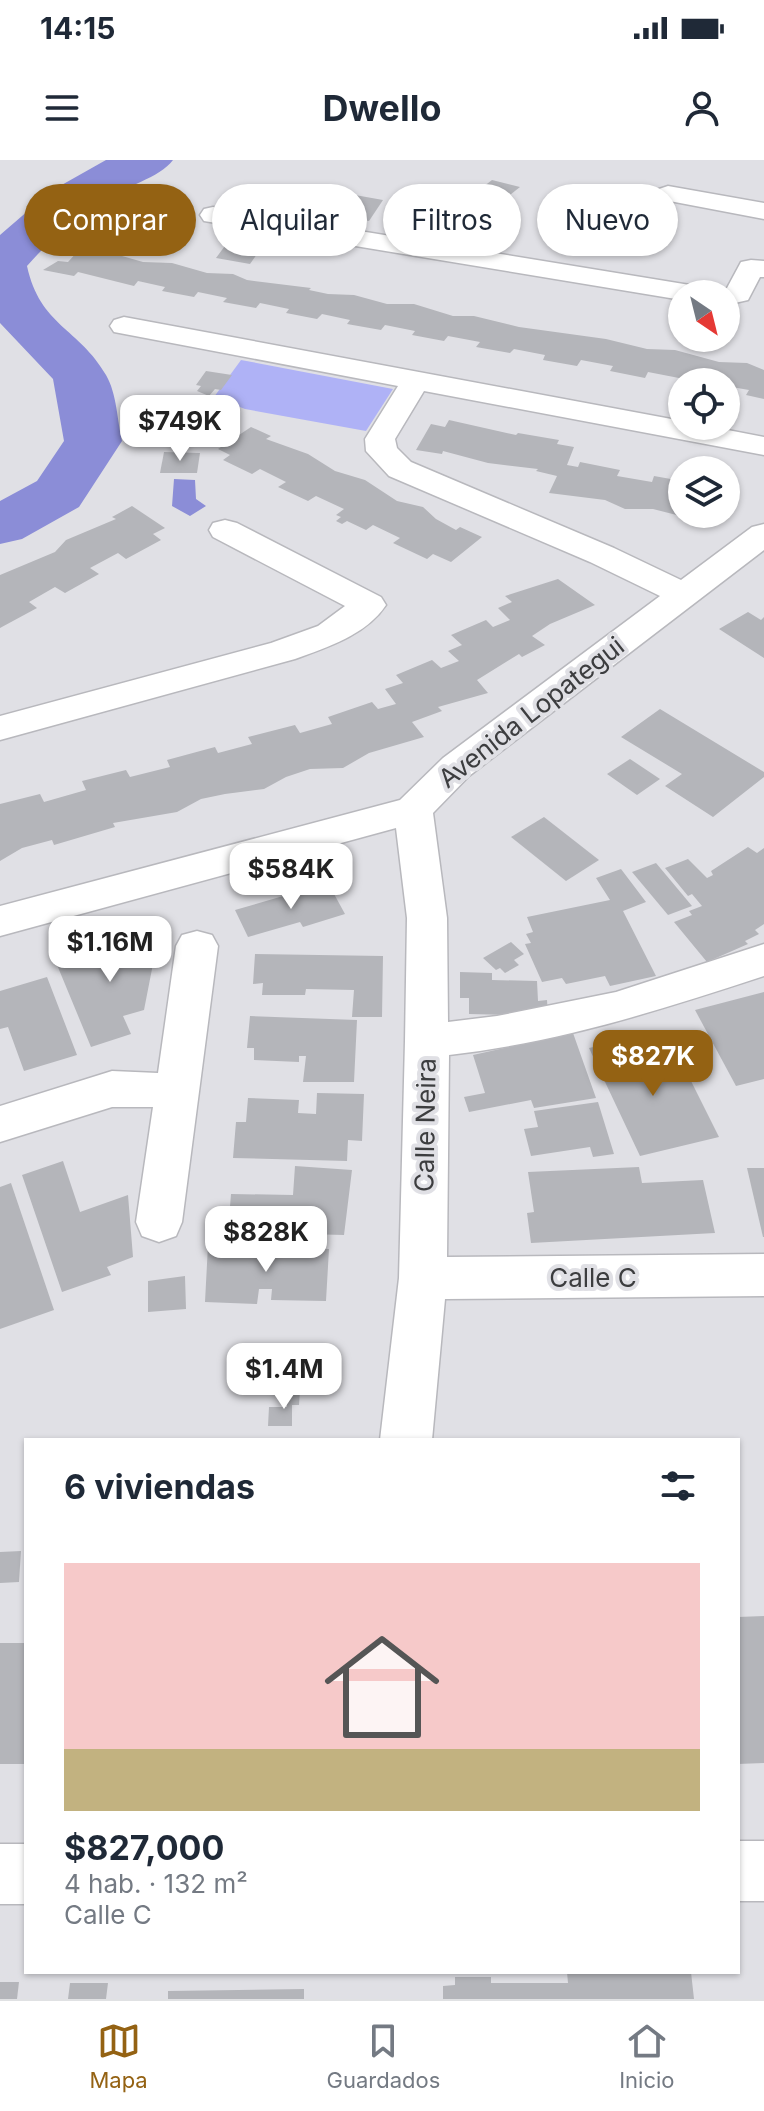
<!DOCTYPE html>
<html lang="es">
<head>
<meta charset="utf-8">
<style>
  :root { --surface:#fff; --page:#f6f6f7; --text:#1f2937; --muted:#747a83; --line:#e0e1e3; --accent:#946213 }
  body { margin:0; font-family:Inter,sans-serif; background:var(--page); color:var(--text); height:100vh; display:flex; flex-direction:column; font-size:30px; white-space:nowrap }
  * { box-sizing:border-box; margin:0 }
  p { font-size:26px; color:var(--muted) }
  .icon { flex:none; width:44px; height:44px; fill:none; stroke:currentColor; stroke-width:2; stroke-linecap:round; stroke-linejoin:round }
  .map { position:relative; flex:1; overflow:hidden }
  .sheet { position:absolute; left:24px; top:1278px; width:716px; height:536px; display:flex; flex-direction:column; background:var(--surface); border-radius:0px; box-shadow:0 2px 6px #0004 }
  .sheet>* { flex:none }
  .top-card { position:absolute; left:24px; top:24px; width:716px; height:72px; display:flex; gap:16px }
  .needle { width:52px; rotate:145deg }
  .fabs { position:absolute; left:668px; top:120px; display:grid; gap:16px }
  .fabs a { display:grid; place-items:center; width:72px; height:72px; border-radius:50%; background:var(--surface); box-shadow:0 2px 6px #0004; font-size:40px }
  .price { position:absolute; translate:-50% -68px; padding:0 18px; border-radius:16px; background:#fff; color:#222; font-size:26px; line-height:52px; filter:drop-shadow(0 2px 4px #0008) }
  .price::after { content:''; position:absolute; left:50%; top:48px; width:24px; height:18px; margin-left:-12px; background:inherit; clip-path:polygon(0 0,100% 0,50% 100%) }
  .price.active { background:var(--accent); color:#fff }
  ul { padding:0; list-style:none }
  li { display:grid; align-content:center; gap:16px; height:424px; padding:0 40px }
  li+li { border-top:2px solid var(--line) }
  li span { display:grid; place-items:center; height:248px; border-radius:0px; color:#555 }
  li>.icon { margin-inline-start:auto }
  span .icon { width:144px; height:144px; fill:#fffc; stroke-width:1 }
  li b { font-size:34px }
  h2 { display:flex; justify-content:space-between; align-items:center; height:96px; padding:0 40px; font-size:34px }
  .tag { padding:0 28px; border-radius:36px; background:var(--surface); box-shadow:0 2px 6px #0004; font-size:28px; line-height:72px }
  .tag.active { background:var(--accent); color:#fff }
  .status { display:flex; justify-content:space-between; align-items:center; height:56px; padding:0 40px; background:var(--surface); direction:ltr }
  .status svg { height:22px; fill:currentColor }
  header { display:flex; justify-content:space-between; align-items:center; height:104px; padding:0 40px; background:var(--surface); font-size:36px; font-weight:700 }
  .dock { display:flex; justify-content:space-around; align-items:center; height:112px; border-top:2px solid var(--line); background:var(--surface); font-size:22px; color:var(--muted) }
  .dock a { display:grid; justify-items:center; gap:4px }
  .dock .active { color:var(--accent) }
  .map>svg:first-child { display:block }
  .green { fill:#afb2f6 }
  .water { fill:#8b8dd7 }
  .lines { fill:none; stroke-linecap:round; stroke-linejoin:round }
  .river { fill:#8b8dd7; fill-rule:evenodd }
  .building { fill:#b4b5ba }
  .minor-casing { stroke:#b8b8bd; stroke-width:3 }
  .minor { fill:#fff; fill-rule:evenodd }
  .labels { text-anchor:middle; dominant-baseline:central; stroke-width:8; stroke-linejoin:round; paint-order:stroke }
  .street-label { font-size:26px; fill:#3c3d3f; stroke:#e0e0e5 }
</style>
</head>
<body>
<div class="status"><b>14:15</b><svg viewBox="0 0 49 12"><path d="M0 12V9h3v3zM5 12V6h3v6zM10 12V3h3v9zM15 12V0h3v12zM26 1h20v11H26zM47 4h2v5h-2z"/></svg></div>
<header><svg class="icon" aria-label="menu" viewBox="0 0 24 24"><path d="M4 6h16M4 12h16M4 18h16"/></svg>Dwello<svg class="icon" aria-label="person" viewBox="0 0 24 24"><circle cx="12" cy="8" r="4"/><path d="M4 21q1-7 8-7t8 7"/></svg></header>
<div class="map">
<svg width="764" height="1839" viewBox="0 0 764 1839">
  <rect width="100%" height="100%" fill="#e0e0e5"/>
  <path class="green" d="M241 200 393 229 366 271 245 249 214 237Z"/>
  <path class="water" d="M174 319 195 320 196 339 206 346 190 356 172 346Z"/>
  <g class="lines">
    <path class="river" d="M106 0H173C160 18 123 27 103 40 74 58 49 81 27 106 40 166 79 168 106 215 117 234 117 260 122 281L79 347 22 379 0 384V341L37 321 64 281 53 219 0 163V75L51 31Z"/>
  </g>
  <g class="building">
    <path d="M492 20 520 27 497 45 470 37Z"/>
    <path d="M355 35 383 40 369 61 328 55 339 40 351 41Z"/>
    <path d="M405 42 435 47 430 54 443 56 436 73 389 64Z"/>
    <path d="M612 59 630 62 642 63 638 70 608 65Z"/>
    <path d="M231 72 267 80 250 104 216 98 230 79H225Z"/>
    <path d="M79 90 108 92 143 102 172 103 207 113 233 114 247 120 311 128 309 130 328 134 354 135 387 144H414L453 156H474L519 167 606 179 647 189 675 190 719 202 747 203 764 210V239L746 235 749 230 726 226V222L682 223H678L679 218 648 212 645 218 610 211 613 206 581 200 577 206 543 200 545 195 514 189 510 193 476 187 480 182 448 176 444 181 412 175 415 171 385 165 381 170 347 164 350 160 322 154 317 159 286 153 289 149 260 143 256 148 223 142 227 138 198 132 194 137 162 131 165 127 138 121 134 126 78 112 74 116 43 110 58 101 68 102Z"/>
    <path d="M206 211 232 215 221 230 215 229 209 236 197 231 201 226 196 225Z"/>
    <path d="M449 260 516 275 518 273 559 280 557 284 574 287 567 305 578 307 580 302 620 310 617 316 652 322 654 316 682 321V354H707L704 362 653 349H625L605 340 549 333 557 316 536 311 538 309 488 303 443 291 442 294 416 290 431 264 445 267Z"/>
    <path d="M251 267 271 276 266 279 308 294 335 311 365 320 397 341 423 347 436 359 456 370 460 367 482 377 451 402 433 394 427 399 393 383 400 378 373 365 366 370 347 361 342 364 336 361 341 357 336 355 344 349 316 336 308 341 278 327 286 322 260 309 252 314 223 300 230 295 218 289Z"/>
    <path d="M164 292 200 293 197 313H160Z"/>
    <path d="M132 346 165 368 153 374 161 380 126 399 118 393 90 408 99 414 65 433 55 427 29 442 37 448 0 468V415L55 392 66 380 116 359 112 357Z"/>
    <path d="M558 419 595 445 550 464 532 476 545 485 522 497 519 494 477 520 488 533 438 547 442 551 412 562 424 577 369 593 343 608 310 609 286 617 264 629 225 634 201 639 177 652 113 663 115 667 54 685 52 680 22 688 0 701V644L40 634 44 642 86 630 82 621 126 610 130 617 170 607 167 600 215 587 218 593 252 584 248 577 295 565 300 573 332 564 328 557 372 542 378 549 396 544 385 529 403 523 396 515 432 500 441 508 459 501 448 491 462 485 451 475 486 460 493 467 510 460 498 448 512 442 505 436Z"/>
    <path d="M748 452 761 460 764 457V498L719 469Z"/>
    <path d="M660 549 764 612V617L713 657 665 626 682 614 621 577Z"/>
    <path d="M630 599 660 619 637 635 607 614Z"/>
    <path d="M544 657 599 700 566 721 511 677Z"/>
    <path d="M748 687 757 693 764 688V764L755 770 759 774 745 781 748 784 707 802 674 762 692 755 689 751 702 746 692 734 688 736 665 708 688 699 707 718 713 715 711 711Z"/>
    <path d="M656 703 692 746 668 755 632 712Z"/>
    <path d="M621 709 646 742 623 751 656 816 610 826 605 816 566 824 562 818 542 822 525 784 531 783 526 774 533 772 527 757 610 740 596 718Z"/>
    <path d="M328 723 345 754 303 767 300 762 248 777 235 750Z"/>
    <path d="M160 768 144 850 123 856 131 874 91 887 55 800Z"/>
    <path d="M511 782 524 794 514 800 519 805 505 813 500 808 496 810 483 798Z"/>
    <path d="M255 794 383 796 382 857H352L354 830 306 829 305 835H262L263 823 253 824Z"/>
    <path d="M460 812 492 813V820L537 821 538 841 547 840 548 856 469 854V838H460Z"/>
    <path d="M47 817 77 895 24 911 8 867 0 869V831Z"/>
    <path d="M764 832V919L736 926 695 850Z"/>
    <path d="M250 856 357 860 354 922H303L306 896H299V902L254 900V888H247Z"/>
    <path d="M573 873 596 938 534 948 531 940 469 952 464 937 485 933 473 895Z"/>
    <path d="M638 877 651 904 679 897 719 977 640 996 589 888Z"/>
    <path d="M317 933 364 934 362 981 348 980 347 1001 233 998 236 962H246L248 938 299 940 298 953 316 954Z"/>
    <path d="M598 942 614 994 593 997 590 987 531 996 524 969 538 967 534 951Z"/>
    <path d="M63 1001 80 1052 128 1035 133 1097 107 1107 111 1115 62 1132 22 1015Z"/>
    <path d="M295 1006 352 1010 344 1075 228 1072 231 1034 293 1035Z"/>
    <path d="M639 1007 642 1023 703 1020 715 1073 531 1083 527 1053 534 1052 528 1012Z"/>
    <path d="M747 1008H764V1077H763Z"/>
    <path d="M11 1023 54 1150 0 1169V1027Z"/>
    <path d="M208 1085 329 1089 326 1141 271 1140 272 1129H259L257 1144 205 1142Z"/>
    <path d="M185 1116 186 1149 148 1152V1121Z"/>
    <path d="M287 1230H300L299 1245H292V1266H268L269 1247H287Z"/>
    <path d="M21 1391 19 1422 0 1423V1392Z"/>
    <path d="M764 1456V1603L738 1604V1457Z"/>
    <rect x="0" y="1483" width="26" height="121"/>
    <path d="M567 1812H691L694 1839H443V1826L455 1825V1817H491V1823H568Z"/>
    <path d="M0 1822H19L17 1839H0Z"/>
    <path d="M70 1823H108L106 1839H68Z"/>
    <path d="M304 1829V1839H168V1831Z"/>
  </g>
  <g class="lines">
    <defs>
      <g id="minor">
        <path d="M668 26 764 43V59L659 39 655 34 659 29Z"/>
        <path d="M213 47 696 126 706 128 710 134H682V140L204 61 200 55 204 49Z"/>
        <path d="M751 100 764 101V117H760L748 140 726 145V134H714L727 128 741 102Z"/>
        <path d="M124 157 682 261V266H707L764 277V295L424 231 395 279 397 288 411 302 614 388 681 420 752 367 764 364V390L469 616 433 653 447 758 448 862 497 856 616 832 764 784V816C657 851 561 882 449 895L447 1097 764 1094V1136L445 1139 432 1280H380L399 1118 405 881 407 758 396 668 0 776V746L400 640 443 598 660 436 590 402 389 316 366 291 365 279 398 226 114 172 110 166 114 160Z"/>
        <path d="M225 360 237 363 381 437 386 445C366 475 328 487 295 499L0 580V556L271 483 318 466 345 446 213 377 209 370 213 363Z"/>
        <path d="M197 771 212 775 218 786 182 1062 176 1076 159 1082 142 1076 136 1062 153 947H112L0 982V946L112 911 158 913 176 786 182 775Z"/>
        <rect x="738" y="1681" width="26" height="60"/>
        <rect x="0" y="1684" width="26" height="60"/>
      </g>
    </defs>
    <use href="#minor" class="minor-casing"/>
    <use href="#minor" class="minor"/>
  </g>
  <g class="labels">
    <g class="street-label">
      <text transform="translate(531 552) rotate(-38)">Avenida Lopategui</text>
      <text transform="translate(425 965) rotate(-89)">Calle Neira</text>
      <text x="593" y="1117">Calle C</text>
    </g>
  </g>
</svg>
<div class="fabs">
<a><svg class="needle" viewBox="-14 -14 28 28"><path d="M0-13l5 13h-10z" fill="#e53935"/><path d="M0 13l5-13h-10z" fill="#747a83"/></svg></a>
<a><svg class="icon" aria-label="locate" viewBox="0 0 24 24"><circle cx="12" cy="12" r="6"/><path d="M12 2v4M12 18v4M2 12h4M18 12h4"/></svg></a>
<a><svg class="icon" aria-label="layers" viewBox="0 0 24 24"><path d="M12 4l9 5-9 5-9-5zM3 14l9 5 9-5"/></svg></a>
</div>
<b class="price" style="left:180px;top:303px">$749K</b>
<b class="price" style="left:291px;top:751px">$584K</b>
<b class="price" style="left:110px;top:824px">$1.16M</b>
<b class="price active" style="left:653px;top:938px">$827K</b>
<b class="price" style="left:266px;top:1114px">$828K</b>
<b class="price" style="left:284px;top:1251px">$1.4M</b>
<div class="top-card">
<a class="tag active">Comprar</a>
<a class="tag">Alquilar</a>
<a class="tag">Filtros</a>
<a class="tag">Nuevo</a>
</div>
<section class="sheet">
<h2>6 viviendas<svg class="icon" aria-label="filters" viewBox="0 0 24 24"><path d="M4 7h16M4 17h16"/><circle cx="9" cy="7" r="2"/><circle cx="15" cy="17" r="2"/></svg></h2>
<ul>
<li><span style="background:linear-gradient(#f6c9c9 75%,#c2b280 0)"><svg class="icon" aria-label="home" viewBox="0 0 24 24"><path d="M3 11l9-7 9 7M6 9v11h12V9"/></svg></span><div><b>$827,000</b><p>4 hab. · 132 m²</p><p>Calle C</p></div></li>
</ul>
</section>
</div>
<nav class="dock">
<a class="active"><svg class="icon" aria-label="map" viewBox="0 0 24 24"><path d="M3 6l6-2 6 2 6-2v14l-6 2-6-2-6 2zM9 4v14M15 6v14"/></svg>Mapa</a>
<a><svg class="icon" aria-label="saved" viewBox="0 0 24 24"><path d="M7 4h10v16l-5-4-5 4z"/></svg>Guardados</a>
<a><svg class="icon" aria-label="home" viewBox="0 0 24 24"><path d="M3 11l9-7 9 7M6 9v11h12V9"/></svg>Inicio</a>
</nav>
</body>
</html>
